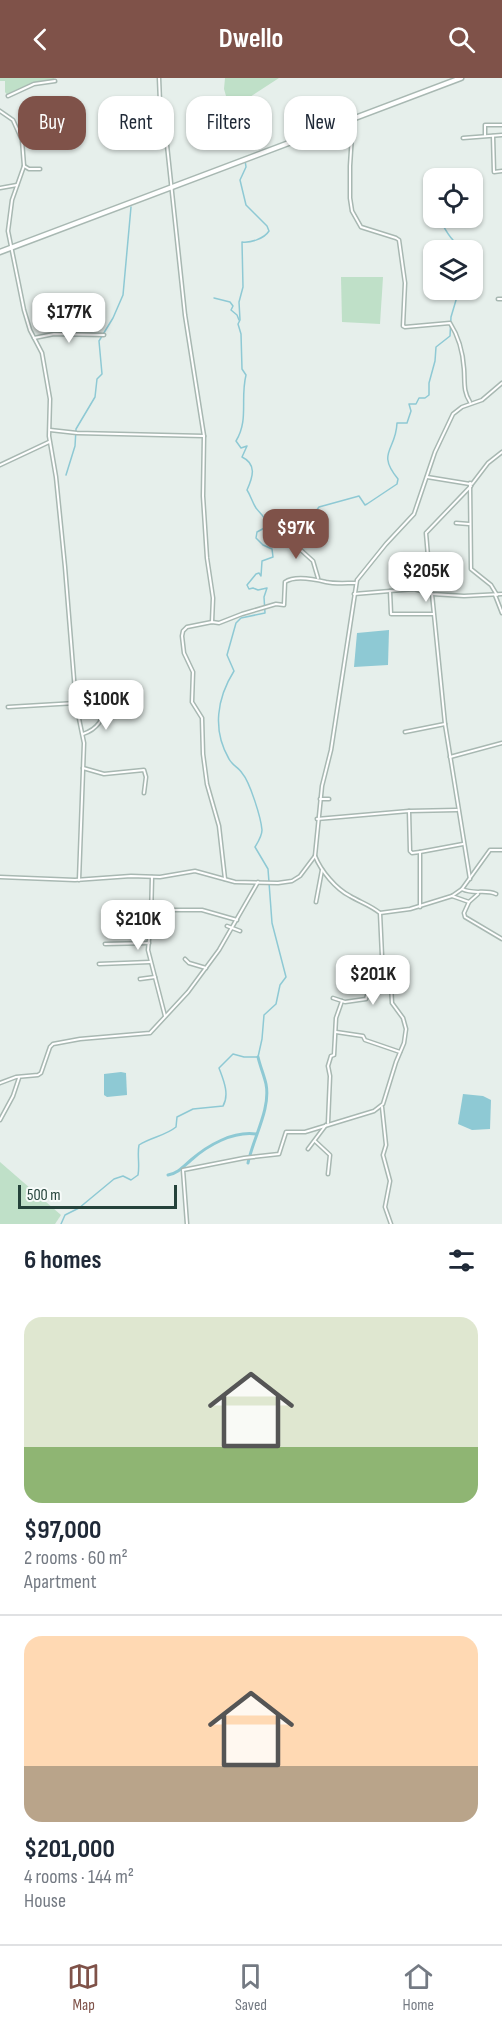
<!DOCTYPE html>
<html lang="en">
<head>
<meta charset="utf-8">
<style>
  :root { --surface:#fff; --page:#f2f2f3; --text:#1f2937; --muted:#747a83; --line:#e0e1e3; --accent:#7f5249 }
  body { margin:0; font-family:"Sofia Sans Condensed",sans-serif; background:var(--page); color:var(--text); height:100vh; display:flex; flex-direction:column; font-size:22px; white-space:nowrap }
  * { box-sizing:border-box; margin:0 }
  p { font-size:20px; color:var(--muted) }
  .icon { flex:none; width:33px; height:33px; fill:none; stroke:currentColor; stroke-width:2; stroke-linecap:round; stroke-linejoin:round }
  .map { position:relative; height:1146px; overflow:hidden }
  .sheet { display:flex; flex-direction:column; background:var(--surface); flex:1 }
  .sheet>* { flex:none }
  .hud { position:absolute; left:18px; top:18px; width:466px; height:54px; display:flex; gap:12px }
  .fabs { position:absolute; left:423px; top:90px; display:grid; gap:12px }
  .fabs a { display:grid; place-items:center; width:60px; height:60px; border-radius:12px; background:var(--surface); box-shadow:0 2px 4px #0004; font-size:30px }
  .scale { position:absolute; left:18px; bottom:15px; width:159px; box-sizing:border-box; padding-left:6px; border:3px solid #24423a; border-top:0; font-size:16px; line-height:21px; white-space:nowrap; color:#24423a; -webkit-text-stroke:4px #f7fbf9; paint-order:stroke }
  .price { position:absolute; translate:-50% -51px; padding:0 14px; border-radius:12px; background:#fff; color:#222; font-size:20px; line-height:39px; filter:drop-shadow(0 2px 3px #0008) }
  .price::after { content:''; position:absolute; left:50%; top:36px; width:18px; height:14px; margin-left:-9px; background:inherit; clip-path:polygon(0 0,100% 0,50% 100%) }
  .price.current { background:var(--accent); color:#fff }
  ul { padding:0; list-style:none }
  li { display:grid; align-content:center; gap:12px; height:318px; padding:0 24px }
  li+li { border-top:2px solid var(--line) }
  li span { display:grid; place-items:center; height:186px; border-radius:18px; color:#555 }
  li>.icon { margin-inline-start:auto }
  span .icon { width:108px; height:108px; fill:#fffc; stroke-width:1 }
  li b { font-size:26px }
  h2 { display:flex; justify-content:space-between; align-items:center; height:72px; padding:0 24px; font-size:26px }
  .chip { padding:0 21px; border-radius:18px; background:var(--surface); box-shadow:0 2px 4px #0004; font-size:21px; line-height:54px }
  .chip.current { background:var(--accent); color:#fff }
  header { display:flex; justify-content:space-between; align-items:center; height:78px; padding:0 24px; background:var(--accent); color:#fff; font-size:27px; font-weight:700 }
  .menu { display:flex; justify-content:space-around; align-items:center; height:84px; border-top:2px solid var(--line); background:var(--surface); font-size:16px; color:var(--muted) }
  .menu a { display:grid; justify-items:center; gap:3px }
  .menu .current { color:var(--accent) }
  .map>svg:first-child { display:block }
  .green { fill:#bfe0c8 }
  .water { fill:#8ec9d4 }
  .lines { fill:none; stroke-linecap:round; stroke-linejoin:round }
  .stream { stroke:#8ec9d4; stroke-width:1.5 }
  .canal { stroke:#8ec9d4; stroke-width:3 }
  .minor-casing { stroke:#a8b8b2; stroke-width:5 }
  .tertiary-casing { stroke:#a8b8b2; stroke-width:7 }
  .minor { stroke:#fff; stroke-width:2 }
  .tertiary { stroke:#fff; stroke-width:4 }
</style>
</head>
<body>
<header><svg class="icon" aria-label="back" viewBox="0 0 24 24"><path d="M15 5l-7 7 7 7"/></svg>Dwello<svg class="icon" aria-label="search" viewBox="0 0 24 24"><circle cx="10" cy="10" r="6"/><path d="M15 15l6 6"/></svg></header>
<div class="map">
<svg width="502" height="1146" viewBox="0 0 502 1146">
  <rect width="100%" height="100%" fill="#e6efeb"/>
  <g class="green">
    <path d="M0 0H54L55 3 35 6 8 18 5 14V3H0Z"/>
    <path d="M225 0H279L230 32 224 11Z"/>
    <path d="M341 199H383L380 246 342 244Z"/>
    <path d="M0 1084 61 1137 55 1146H0Z"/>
  </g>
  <g class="water">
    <path d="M389 552 388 587 354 589 357 555Z"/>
    <path d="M121 994 126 995 127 1017 107 1019 104 1017V996Z"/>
    <path d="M463 1016 483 1018 491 1022 490 1051 472 1052 458 1046Z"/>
  </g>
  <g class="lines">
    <g class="stream">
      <path d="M437 100 441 91H446L448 93"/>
      <path d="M434 117 426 121 424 129 426 132 434 134"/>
      <path d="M439 140C443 147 447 156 453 162L454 172"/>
      <path d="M472 187 476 177"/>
      <path d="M214 220 230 224 233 228 231 232 237 237 239 242"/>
      <path d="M66 397 75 368 76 351 95 319 97 301 102 296 99 263 113 240 123 217 131 129"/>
      <path d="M270 442 272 437 278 435 285 439 312 440 314 441 312 445 314 446 320 440 316 433 319 429 359 418 365 427 367 426 397 406 398 401C376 374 396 373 397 345H407L411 333 409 326H416L419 320H425L429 317V305L435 283 436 269 450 258 451 239 459 212"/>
      <path d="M61 1146 65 1137 79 1130 114 1101 123 1098 131 1102 138 1097C140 1087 137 1077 139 1067 151 1059 165 1058 176 1049L177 1039 193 1031 223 1028C230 1016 223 1001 219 990L233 976 244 979H258L262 961 264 937 276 926 280 907 286 899 272 845 268 791 255 769C258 764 262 758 262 752 261 740 250 704 242 695 239 690 232 687 229 681 212 652 217 620 234 593L227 577 236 545 241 540 265 535 264 519 267 510 258 512 253 510 249 511 247 507 256 496 259 495 261 498 262 483 273 479 272 471 263 467 256 460 257 454 268 448 270 443 265 441C262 436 259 434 256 430 252 424 251 418 247 412 253 399 257 386 242 379L247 368 241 370 236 363C249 342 240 321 246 297L242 291 241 256 238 246 240 242 239 224 243 209 242 164C250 165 264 161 269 153L267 148 246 127 240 102 246 89 245 82"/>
    </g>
    <g class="canal">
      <path d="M248 1085C253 1060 271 1031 266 1006 264 997 260 988 258 979"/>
      <path d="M168 1097C178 1095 183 1089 191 1082 208 1067 233 1053 256 1056"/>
    </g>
    <defs>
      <g id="minor">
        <path d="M159 0 160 24 167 67 185 237 204 358"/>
        <path d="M8 18 34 6 55 3"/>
        <path d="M0 33 13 42 22 62 24 88 12 122 8 153 24 232 30 252 42 275 50 321 49 358 56 399 65 489 76 626 84 665 79 802"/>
        <path d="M353 41 350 88V120L352 133 361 149 396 160 399 162 405 205 403 248 405 249 450 245C459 259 463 275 464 291 465 305 463 313 470 324"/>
        <path d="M485 57V47H502"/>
        <path d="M493 58 494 94 502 93"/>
        <path d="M463 60 502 57"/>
        <path d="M24 88 29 91H40"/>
        <path d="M0 110 17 107"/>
        <path d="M498 221H502"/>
        <path d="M34 260 54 256 104 257"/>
        <path d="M50 352 77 355 204 358 203 418 207 480 213 520 212 544"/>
        <path d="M0 387 49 364"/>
        <path d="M427 399 470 406 471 491 491 507 497 517"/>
        <path d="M470 405 472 406 488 385 502 374"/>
        <path d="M456 445 469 446"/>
        <path d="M292 464 313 483 318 500"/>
        <path d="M410 500 412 511"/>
        <path d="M423 512 429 490 426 455 471 408"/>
        <path d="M390 513 391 536H433"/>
        <path d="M354 516 414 511 432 516 464 518 502 516"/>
        <path d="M432 516 445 646 470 801"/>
        <path d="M495 517 502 535"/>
        <path d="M8 629 76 625"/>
        <path d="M405 654 445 646"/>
        <path d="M83 656C98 651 104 641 105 626L110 622"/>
        <path d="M450 679 502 665"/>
        <path d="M83 690 104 696 144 692 146 699 144 715"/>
        <path d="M320 721H329"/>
        <path d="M409 733 457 732"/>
        <path d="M317 741 409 733 410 773 412 775 420 774"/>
        <path d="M0 799 75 802 131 798 160 799 195 793 235 804 278 805 292 803 300 798 315 778 322 708 331 672 357 502 386 466 414 436 435 374 453 336 462 329 482 322 502 305"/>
        <path d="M152 799 151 840 148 872 165 938"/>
        <path d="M225 801 219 748 207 706 203 676 202 640 192 624 193 594 184 575 182 558 183 553 187 549 212 544 219 545 242 536 276 526 284 527 285 504C295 497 314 501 326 504 335 506 346 505 355 505"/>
        <path d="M462 811C474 817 485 811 496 816"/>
        <path d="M452 818 469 824 464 835 465 839 502 861"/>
        <path d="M316 824 322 792"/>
        <path d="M469 824 478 816"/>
        <path d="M420 829V774L463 766"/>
        <path d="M152 832H202L237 842"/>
        <path d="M380 835 410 831 452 818 462 811 490 772H502"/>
        <path d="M227 848 240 853"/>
        <path d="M105 866 149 865"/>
        <path d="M185 881 189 885 206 890"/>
        <path d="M99 886 150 884"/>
        <path d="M140 901 155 899"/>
        <path d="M333 920 345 924 366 921 372 901 380 896 383 889"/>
        <path d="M336 954 363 958 365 962 400 974"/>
        <path d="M0 1005 16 999 38 997 41 995 50 969 53 966 80 961 150 955 188 914 219 872 258 804"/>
        <path d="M382 1029 386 1067 383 1077 390 1103 385 1129 391 1146"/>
        <path d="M0 1042 13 1018 19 1000"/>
        <path d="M328 1045 330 998 328 988 331 978 334 977 336 940 342 923"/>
        <path d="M315 1063 330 1077 328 1096"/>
        <path d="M308 1071 326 1047"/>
        <path d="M187 1146 183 1092 244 1080 279 1076 286 1054H305L374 1033 383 1026 396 984 404 965 406 951 403 940 392 925 391 906 382 878 380 835C370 827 360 824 350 818 336 811 321 793 315 778"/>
      </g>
      <path id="tertiary" d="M0 174 461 0"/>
    </defs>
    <use href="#minor" class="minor-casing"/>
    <use href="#tertiary" class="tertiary-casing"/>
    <use href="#minor" class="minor"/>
    <use href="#tertiary" class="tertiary"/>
  </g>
</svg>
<div class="fabs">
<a><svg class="icon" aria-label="locate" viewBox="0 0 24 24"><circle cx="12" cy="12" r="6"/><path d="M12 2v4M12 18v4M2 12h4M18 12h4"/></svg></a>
<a><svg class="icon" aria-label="layers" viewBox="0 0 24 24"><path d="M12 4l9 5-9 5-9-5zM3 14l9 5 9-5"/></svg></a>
</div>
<div class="scale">500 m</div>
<b class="price" style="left:69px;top:266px">$177K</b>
<b class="price current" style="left:296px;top:482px">$97K</b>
<b class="price" style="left:426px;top:525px">$205K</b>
<b class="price" style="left:106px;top:653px">$100K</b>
<b class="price" style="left:138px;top:873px">$210K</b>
<b class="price" style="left:373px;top:928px">$201K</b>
<div class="hud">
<a class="chip current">Buy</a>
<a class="chip">Rent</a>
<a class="chip">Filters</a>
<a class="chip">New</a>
</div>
</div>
<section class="sheet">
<h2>6 homes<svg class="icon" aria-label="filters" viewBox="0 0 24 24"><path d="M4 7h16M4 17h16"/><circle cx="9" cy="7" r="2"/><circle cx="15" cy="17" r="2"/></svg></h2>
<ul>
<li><span style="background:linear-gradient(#dfe7d0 70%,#8fb573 0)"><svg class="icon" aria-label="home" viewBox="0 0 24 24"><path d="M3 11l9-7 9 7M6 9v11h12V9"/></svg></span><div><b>$97,000</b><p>2 rooms · 60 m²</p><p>Apartment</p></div></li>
<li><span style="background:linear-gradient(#ffd9b3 70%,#b9a48a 0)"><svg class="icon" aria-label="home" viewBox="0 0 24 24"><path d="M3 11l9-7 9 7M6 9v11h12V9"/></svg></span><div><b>$201,000</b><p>4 rooms · 144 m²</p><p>House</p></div></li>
</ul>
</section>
<nav class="menu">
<a class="current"><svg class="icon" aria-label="map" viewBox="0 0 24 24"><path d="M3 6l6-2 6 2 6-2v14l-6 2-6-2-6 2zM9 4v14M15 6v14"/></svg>Map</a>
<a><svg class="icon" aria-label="saved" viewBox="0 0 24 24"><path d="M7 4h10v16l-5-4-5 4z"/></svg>Saved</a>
<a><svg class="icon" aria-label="home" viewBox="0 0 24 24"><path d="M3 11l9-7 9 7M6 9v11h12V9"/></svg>Home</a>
</nav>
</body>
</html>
